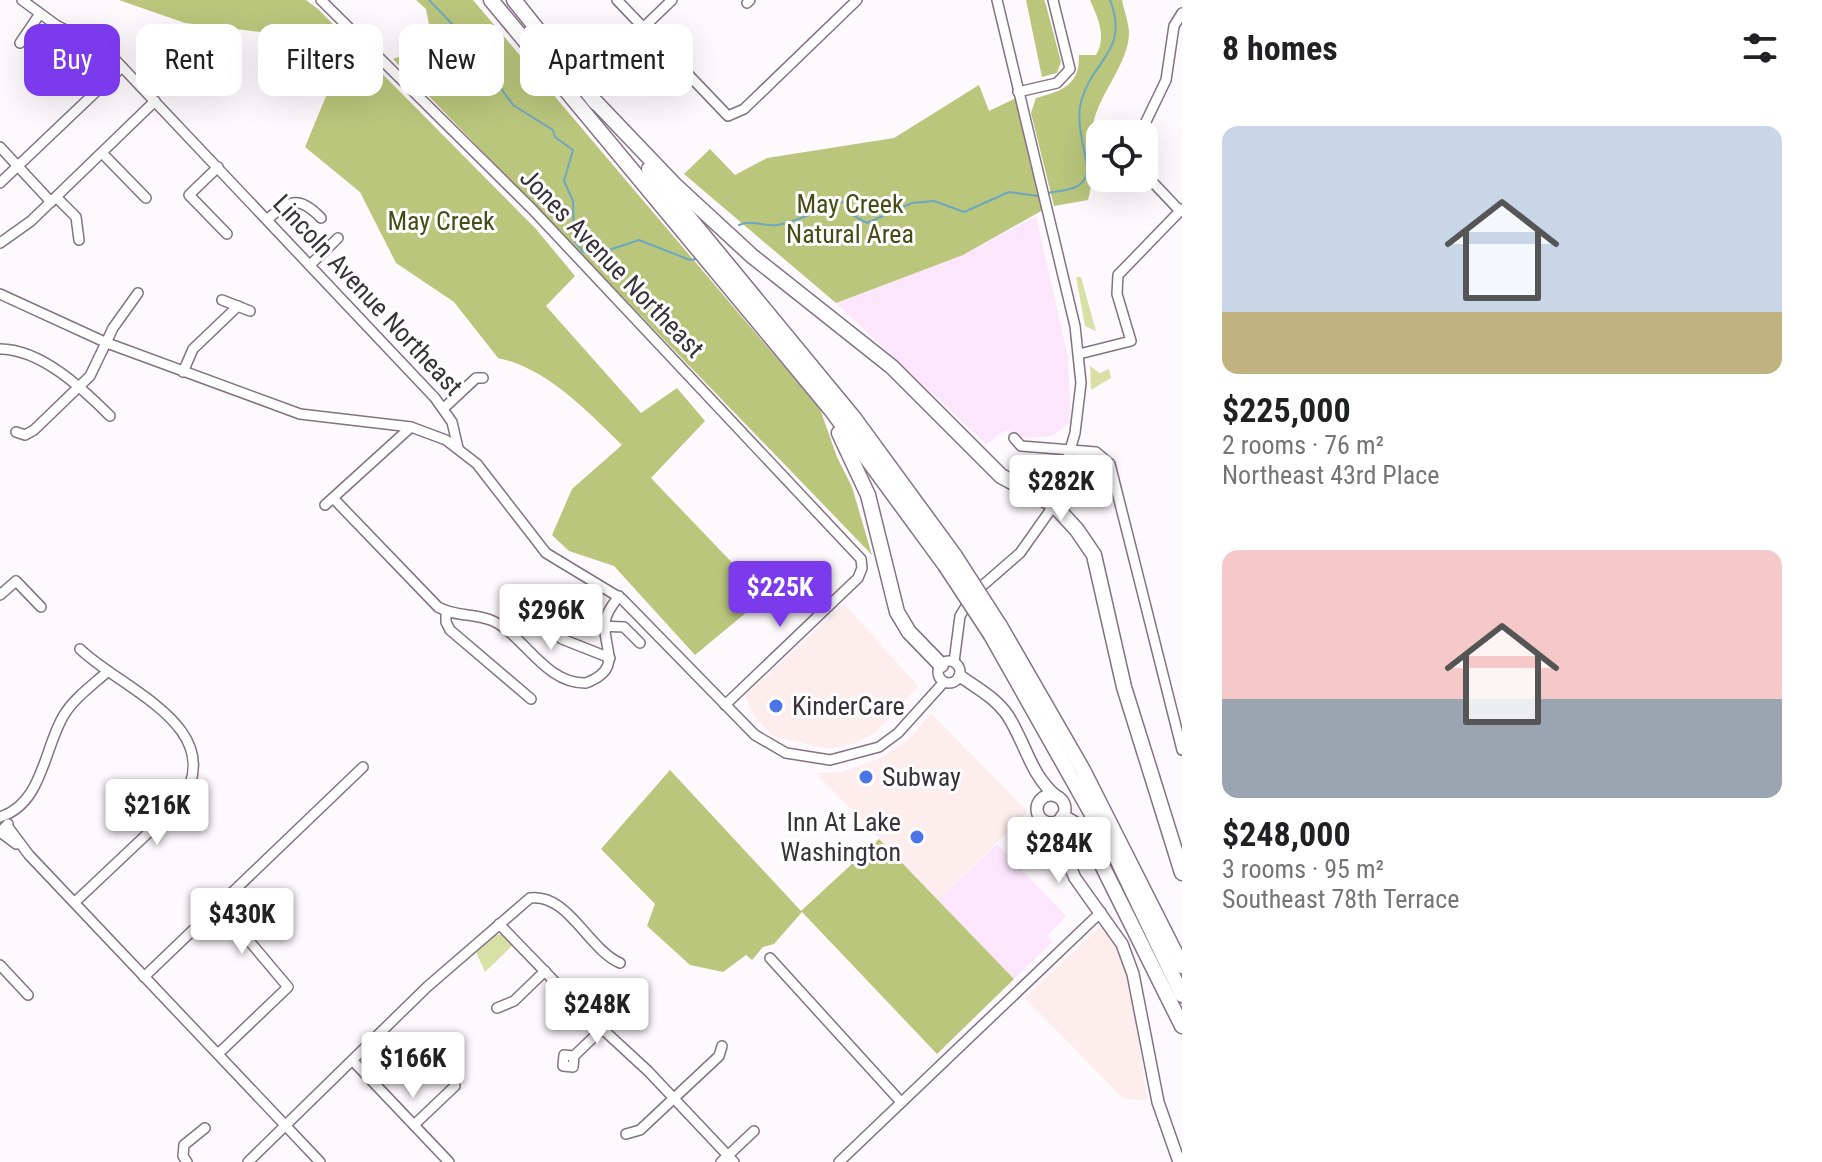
<!DOCTYPE html>
<html lang="en">
<head>
<meta charset="utf-8">
<style>
  :root { --surface:#fff; --page:#f2f2f2; --text:#202124; --muted:#757577; --accent:#7c3aed }
  body { margin:0; font-family:"Roboto Condensed",sans-serif; background:var(--page); color:var(--text); height:100vh; display:flex; flex-direction:column; font-size:30px; white-space:nowrap }
  * { box-sizing:border-box; margin:0 }
  p { font-size:26px; color:var(--muted) }
  .icon { flex:none; width:44px; height:44px; fill:none; stroke:currentColor; stroke-width:2; stroke-linecap:round; stroke-linejoin:round }
  .map { position:relative; flex:1; overflow:hidden }
  .details { display:flex; flex-direction:column; background:var(--surface); width:640px }
  .details>* { flex:none }
  .top-card { position:absolute; left:24px; top:24px; width:760px; height:72px; display:flex; gap:16px }
  .buttons { position:absolute; left:1086px; top:120px; display:grid; gap:16px }
  .buttons a { display:grid; place-items:center; width:72px; height:72px; border-radius:16px; background:var(--surface); box-shadow:0 8px 32px #0002; font-size:40px }
  .price { position:absolute; translate:-50% -68px; padding:0 18px; border-radius:8px; background:#fff; color:#222; font-size:26px; line-height:52px; filter:drop-shadow(0 2px 4px #0008) }
  .price::after { content:''; position:absolute; left:50%; top:48px; width:24px; height:18px; margin-left:-12px; background:inherit; clip-path:polygon(0 0,100% 0,50% 100%) }
  .price.on { background:var(--accent); color:#fff }
  ul { padding:0; list-style:none }
  li { display:grid; align-content:center; gap:16px; height:424px; padding:0 40px }
  li span { display:grid; place-items:center; height:248px; border-radius:16px; color:#555 }
  li>.icon { margin-inline-start:auto }
  span .icon { width:144px; height:144px; fill:#fffc; stroke-width:1 }
  li b { font-size:34px }
  h2 { display:flex; justify-content:space-between; align-items:center; height:96px; padding:0 40px; font-size:34px }
  .pill { padding:0 28px; border-radius:16px; background:var(--surface); box-shadow:0 8px 32px #0002; font-size:28px; line-height:72px }
  .pill.on { background:var(--accent); color:#fff }
  main { display:flex; flex:1; min-height:0 }
  .map>svg:first-child { display:block }
  .commercial { fill:#fdedec }
  .built { fill:#fce6fb }
  .green { fill:#d7e1a6 }
  .forest { fill:#bac67c }
  .lines { fill:none; stroke-linecap:round; stroke-linejoin:round }
  .stream { stroke:#6da7c2; stroke-width:2 }
  .minor-casing { stroke:#847283; stroke-width:12 }
  .major-casing { stroke:#847283; stroke-width:14 }
  .highway-casing { stroke:#847283; stroke-width:17 }
  .minor { stroke:#fff; stroke-width:9 }
  .major { stroke:#fff; stroke-width:11 }
  .highway { stroke:#fff; stroke-width:14 }
  .highway-bridge-casing { stroke:#847283; stroke-width:17; stroke-linecap:butt }
  .highway-bridge { stroke:#fff; stroke-width:14 }
  .poi-dot { fill:#4c74e7; stroke:#fff; stroke-width:3 }
  .labels { text-anchor:middle; dominant-baseline:central; stroke-width:6; stroke-linejoin:round; paint-order:stroke }
  .park-label { font-size:26px; fill:#454c15; stroke:#fff }
  .street-label { font-size:26px; fill:#3a323a; stroke:#fff }
  .poi-label { font-size:26px; fill:#3a323a; stroke:#fff; text-anchor:start }
</style>
</head>
<body>
<main>
<div class="map">
<svg width="1182" height="1162" viewBox="0 0 1182 1162">
  <rect width="100%" height="100%" fill="#fef9fd"/>
  <g class="commercial">
    <path d="M844 604 918 686 876 732 856 743 828 749 773 736 754 716 745 696Z"/>
    <path d="M931 713 1028 812 938 900 816 773 842 772 881 758 908 740Z"/>
    <path d="M1108 926 1119 938 1132 995 1147 1100 1124 1099 1025 998 1100 927Z"/>
  </g>
  <g class="built">
    <path d="M1036 216 1068 357 1071 422 1052 436 1028 438 1006 430 986 444 836 303 963 255Z"/>
    <path d="M997 844 1066 916 1047 936 1052 942 1014 979 938 900Z"/>
  </g>
  <g class="green">
    <path d="M1076 277H1081L1096 331 1085 326Z"/>
    <path d="M1090 366 1100 373 1109 369 1111 378 1091 390Z"/>
    <path d="M495 934 502 935 512 946 485 972 476 952Z"/>
  </g>
  <g class="forest">
    <path d="M119 0H306L318 9 536 229 575 276 546 306 641 413 677 388 705 421 651 478 765 597 695 655 614 566 569 551 552 535 572 489 622 445C588 412 547 368 498 358L454 302 396 263 360 192 305 147 329 89 315 55 285 35 185 23Z"/>
    <path d="M416 0H473L820 409 837 457 852 487 872 555 393 59 433 45 426 9Z"/>
    <path d="M1026 0H1044L1046 5 1061 62 1057 73 1042 77Z"/>
    <path d="M1090 0H1122C1124 10 1128 21 1129 31 1130 63 1099 92 1093 125 1087 150 1096 175 1088 200L1054 206 1031 113 1036 98C1062 91 1080 85 1079 55H1096C1107 37 1098 18 1090 0Z"/>
    <path d="M979 85 989 111 1016 98 1043 210 963 255 836 303 684 174 710 149 735 175 767 158 894 138Z"/>
    <path d="M670 770 801 911 879 839 1014 979 937 1054 802 912 774 944 763 947 752 960 746 955 723 972 690 965 647 926 655 904 601 849Z"/>
  </g>
  <g class="lines">
    <g class="stream">
      <path d="M429 0 459 31 513 105 553 130 555 137 573 150 564 181 573 201 574 240 583 252 597 254 639 240 690 260 697 259"/>
      <path d="M1048 193C1061 190 1081 191 1086 176 1091 162 1074 128 1081 102 1092 59 1130 52 1110 0"/>
      <path d="M739 225C752 219 764 227 777 225 804 221 823 205 849 201L854 216 867 223 912 203 934 201 964 212 1009 192 1038 196"/>
    </g>
    <defs>
      <g id="minor">
        <path d="M22 0 56 25 107 51 435 398 452 422 458 448"/>
        <path d="M321 0 532 209 861 559 862 568 858 578 725 705"/>
        <path d="M617 0 728 116 744 109 857 0"/>
        <path d="M747 3 750 0"/>
        <path d="M643 28 672 0"/>
        <path d="M20 43 39 15"/>
        <path d="M1018 92 1057 83 1070 69 1053 0"/>
        <path d="M1140 134 1166 80 1174 26 1182 13"/>
        <path d="M0 147 51 202"/>
        <path d="M102 153 146 198"/>
        <path d="M218 167 189 195 227 234"/>
        <path d="M1144 173 1180 211"/>
        <path d="M0 183 122 67"/>
        <path d="M56 197 76 217 79 240"/>
        <path d="M268 219C290 199 300 196 321 218"/>
        <path d="M0 243 31 221 155 101"/>
        <path d="M311 264 338 238"/>
        <path d="M0 294 107 343 300 414 411 427 446 440 477 464 546 553 622 599 755 735 786 753 830 760 879 747 898 733 944 682"/>
        <path d="M222 300 250 311"/>
        <path d="M0 349C41 349 83 389 110 416"/>
        <path d="M1079 354 1131 341 1117 294 1118 275 1182 209"/>
        <path d="M183 372 193 349 238 306"/>
        <path d="M444 408 476 378H483"/>
        <path d="M16 432 25 435 34 430 90 376 113 328 138 293"/>
        <path d="M1014 438 1021 446 1096 452 1110 464 1182 750"/>
        <path d="M333 498 438 607C455 617 475 613 493 621 525 636 545 684 586 683 627 667 599 645 606 618 608 610 614 603 619 596"/>
        <path d="M325 505 411 427"/>
        <path d="M551 591 580 620 599 626 624 627 640 643"/>
        <path d="M0 595 16 581 41 607"/>
        <path d="M524 600 562 639 610 658"/>
        <path d="M446 612V622L450 630 531 699"/>
        <circle cx="949" cy="672" r="11"/>
        <path d="M954 662 960 616 974 593 1020 553 1054 505 1075 433 1081 383 1075 326 997 0"/>
        <path d="M0 817C43 804 44 747 64 715 74 698 94 684 108 671"/>
        <path d="M8 824 0 832 16 844"/>
        <path d="M8 827 29 855 320 1162"/>
        <path d="M75 902 181 802C230 727 121 689 80 649"/>
        <path d="M499 924 584 1012 648 1071 734 1162"/>
        <path d="M770 958 901 1102"/>
        <path d="M0 965 28 995"/>
        <path d="M144 977 363 767"/>
        <path d="M497 1008 514 1001 545 971"/>
        <path d="M218 1054 288 987 218 904"/>
        <path d="M574 1056 573 1067 563 1066 564 1055 574 1056 602 1029"/>
        <path d="M353 1061 449 1162"/>
        <path d="M414 1125 455 1086"/>
        <path d="M626 1134 640 1130 719 1056 722 1046"/>
        <path d="M187 1162 183 1156 184 1145 205 1128"/>
        <path d="M248 1162 427 987 530 898C568 893 588 949 620 963"/>
        <path d="M721 1162 754 1131"/>
        <path d="M839 1162 1101 912"/>
      </g>
      <g id="major">
        <path d="M960 676C977 688 996 698 1008 716 1026 744 1030 774 1056 796"/>
        <circle cx="1051" cy="809" r="14"/>
        <path d="M1051 823 1075 878 1122 944 1133 974 1158 1102 1179 1162"/>
      </g>
      <g id="highway">
        <path d="M491 0 832 411 945 565"/>
        <path d="M514 0 596 103"/>
        <path d="M592 98 676 186 752 256 892 367 1001 476 1054 505 1077 530 1094 555 1124 687 1182 873"/>
        <path d="M649 169 854 418 955 556"/>
        <path d="M839 433 868 495 897 612 909 632 941 665"/>
        <path d="M1000 626 1083 770 1182 966"/>
        <path d="M991 635 1116 857 1182 995"/>
        <path d="M1063 817 1078 826 1089 839 1182 1026"/>
        <path d="M1065 856 1070 833 1077 830 1084 832"/>
      </g>
    </defs>
    <use href="#minor" class="minor-casing"/>
    <use href="#major" class="major-casing"/>
    <use href="#highway" class="highway-casing"/>
    <use href="#minor" class="minor"/>
    <use href="#major" class="major"/>
    <use href="#highway" class="highway"/>
    <defs>
      <g id="highway-bridge">
        <path d="M955 556 1000 626"/>
        <path d="M945 565 991 635"/>
      </g>
    </defs>
    <use href="#highway-bridge" class="highway-bridge-casing"/>
    <use href="#highway-bridge" class="highway-bridge"/>
  </g>
  <g class="poi-dot">
    <circle cx="776" cy="706" r="8"/>
    <circle cx="866" cy="777" r="8"/>
    <circle cx="917" cy="837" r="8"/>
  </g>
  <g class="labels">
    <g class="park-label">
      <text x="850" y="204">May Creek<tspan x="850" dy="30">Natural Area</tspan></text>
      <text x="441" y="221">May Creek</text>
    </g>
    <g class="street-label">
      <text transform="translate(612 263) rotate(46)">Jones Avenue Northeast</text>
      <text transform="translate(368 295) rotate(47)">Lincoln Avenue Northeast</text>
    </g>
    <g class="poi-label">
      <text x="792" y="706">KinderCare</text>
      <text x="882" y="777">Subway</text>
      <text x="901" y="822" text-anchor="end">Inn At Lake<tspan x="901" dy="30">Washington</tspan></text>
    </g>
  </g>
</svg>
<div class="buttons">
<a><svg class="icon" aria-label="locate" viewBox="0 0 24 24"><circle cx="12" cy="12" r="6"/><path d="M12 2v4M12 18v4M2 12h4M18 12h4"/></svg></a>
</div>
<b class="price" style="left:1061px;top:523px">$282K</b>
<b class="price on" style="left:780px;top:629px">$225K</b>
<b class="price" style="left:551px;top:652px">$296K</b>
<b class="price" style="left:157px;top:847px">$216K</b>
<b class="price" style="left:1059px;top:885px">$284K</b>
<b class="price" style="left:242px;top:956px">$430K</b>
<b class="price" style="left:597px;top:1046px">$248K</b>
<b class="price" style="left:413px;top:1100px">$166K</b>
<div class="top-card">
<a class="pill on">Buy</a>
<a class="pill">Rent</a>
<a class="pill">Filters</a>
<a class="pill">New</a>
<a class="pill">Apartment</a>
</div>
</div>
<section class="details">
<h2>8 homes<svg class="icon" aria-label="filters" viewBox="0 0 24 24"><path d="M4 7h16M4 17h16"/><circle cx="9" cy="7" r="2"/><circle cx="15" cy="17" r="2"/></svg></h2>
<ul>
<li><span style="background:linear-gradient(#c9d6e8 75%,#c2b280 0)"><svg class="icon" aria-label="home" viewBox="0 0 24 24"><path d="M3 11l9-7 9 7M6 9v11h12V9"/></svg></span><div><b>$225,000</b><p>2 rooms · 76 m²</p><p>Northeast 43rd Place</p></div></li>
<li><span style="background:linear-gradient(#f6c9c9 60%,#9aa5b1 0)"><svg class="icon" aria-label="home" viewBox="0 0 24 24"><path d="M3 11l9-7 9 7M6 9v11h12V9"/></svg></span><div><b>$248,000</b><p>3 rooms · 95 m²</p><p>Southeast 78th Terrace</p></div></li>
</ul>
</section>
</main>
</body>
</html>
